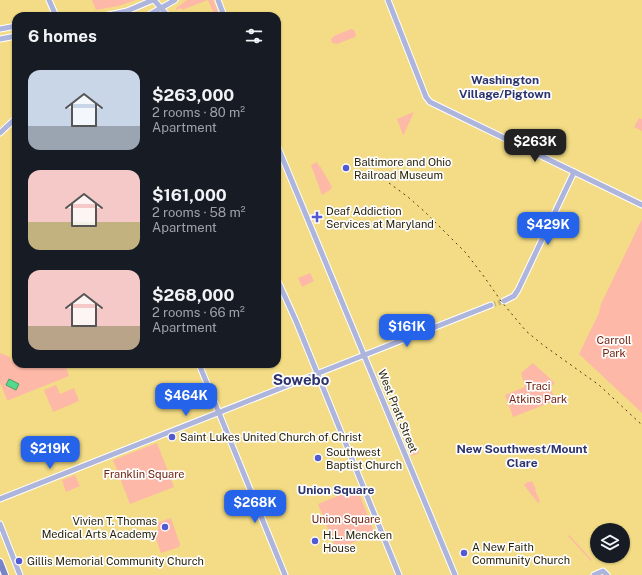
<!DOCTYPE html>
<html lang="en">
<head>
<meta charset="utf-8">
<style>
  :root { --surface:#171b24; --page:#242831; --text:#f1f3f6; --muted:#9ea1a6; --accent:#2563eb }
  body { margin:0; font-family:"Public Sans",sans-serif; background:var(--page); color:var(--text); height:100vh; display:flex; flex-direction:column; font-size:15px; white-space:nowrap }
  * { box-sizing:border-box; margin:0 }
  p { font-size:13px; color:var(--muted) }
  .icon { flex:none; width:22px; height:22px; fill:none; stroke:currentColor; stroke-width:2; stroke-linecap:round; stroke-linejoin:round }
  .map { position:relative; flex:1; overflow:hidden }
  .side { position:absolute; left:12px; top:12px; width:269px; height:356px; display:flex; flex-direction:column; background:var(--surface); border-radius:12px; box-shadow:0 1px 3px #0004 }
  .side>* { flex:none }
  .tools { position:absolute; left:590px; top:523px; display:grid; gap:8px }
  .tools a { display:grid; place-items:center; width:40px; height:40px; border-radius:50%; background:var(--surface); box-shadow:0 1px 3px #0004; font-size:20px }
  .price { position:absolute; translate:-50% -34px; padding:0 9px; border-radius:8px; background:var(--accent); color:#fff; font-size:13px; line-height:26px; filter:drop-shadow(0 1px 2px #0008) }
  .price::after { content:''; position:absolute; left:50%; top:24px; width:12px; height:9px; margin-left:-6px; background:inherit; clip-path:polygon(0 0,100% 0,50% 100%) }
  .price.selected { background:#222; color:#fff }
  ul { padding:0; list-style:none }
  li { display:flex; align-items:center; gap:12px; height:100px; padding:0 16px }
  li span { display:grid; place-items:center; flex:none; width:112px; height:80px; border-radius:12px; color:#555 }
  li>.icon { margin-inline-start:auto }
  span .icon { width:48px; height:48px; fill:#fffc; stroke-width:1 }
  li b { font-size:17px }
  h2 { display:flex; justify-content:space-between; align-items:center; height:48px; padding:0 16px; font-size:17px }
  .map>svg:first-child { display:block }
  .green { fill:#feb8a7 }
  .water { fill:#54d98d; stroke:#46a164 }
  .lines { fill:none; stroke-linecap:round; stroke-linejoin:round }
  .major-tunnel { stroke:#cab66b; stroke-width:5; stroke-dasharray:5 2.5; stroke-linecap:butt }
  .major-casing { stroke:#fff; stroke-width:7 }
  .highway-casing { stroke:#fff; stroke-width:8 }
  .major { stroke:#aeb5dc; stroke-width:5 }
  .highway { stroke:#7884c5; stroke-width:6 }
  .rail { stroke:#463d18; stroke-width:1; stroke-dasharray:2 4; stroke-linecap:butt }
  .poi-dot { fill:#515ad1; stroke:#fdfdfd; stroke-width:1.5 }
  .labels { text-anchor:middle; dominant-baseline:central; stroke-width:3.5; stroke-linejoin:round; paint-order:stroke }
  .poi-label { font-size:11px; fill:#251e03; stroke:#fdfdfd; text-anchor:start }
  .park-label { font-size:11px; fill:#732612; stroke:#fdfdfd }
  .street-label { font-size:11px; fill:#251e03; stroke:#fdfdfd }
  .neighbourhood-label { font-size:12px; font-weight:bold; fill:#2c336d; stroke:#fdfdfd }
  .district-label { font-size:15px; font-weight:bold; fill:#2c336d; stroke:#fdfdfd }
</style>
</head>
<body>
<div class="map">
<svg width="642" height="575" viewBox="0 0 642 575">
  <rect width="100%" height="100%" fill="#f3dc85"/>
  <g class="green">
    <path d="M92 0H136L118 6 96 10Z"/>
    <path d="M187 0H208L182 10 181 8 176 10V8Z"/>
    <path d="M208 0H213L219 14 215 16Z"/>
    <path d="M351 29 354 30 356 35 355 37 337 44 332 43 331 39 334 36Z"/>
    <path d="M414 112 404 134 403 135 397 119Z"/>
    <path d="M639 118 642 119V131L634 127Z"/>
    <path d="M317 162 319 166H320L332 187 330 190 322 195 311 165Z"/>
    <path d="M642 219V413L579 354 599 313 601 304Z"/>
    <path d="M310 273 314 281 302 287 298 278Z"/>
    <path d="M0 353 10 357 11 361 16 359V364H65L69 376 9 400H7L0 382Z"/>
    <path d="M533 363 555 383 550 387 555 399 554 401 513 417 505 395 525 387 521 373Z"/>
    <path d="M56 385 60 394 74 388 79 401 53 412 44 390Z"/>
    <path d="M157 443 174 487 130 504 113 460Z"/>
    <path d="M415 444 419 453 411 456 407 447Z"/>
    <path d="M48 445 52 455 33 462 29 452Z"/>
    <path d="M75 475 80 486 66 492 62 480Z"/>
    <path d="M532 481 536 489 535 490 540 502 538 503 524 485 526 483Z"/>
    <path d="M357 488 375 534 336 549 318 504Z"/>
    <path d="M171 518 180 544 179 547 161 553 153 531 159 529 157 523Z"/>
    <path d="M569 535 592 560 591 561 568 536Z"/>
  </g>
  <path class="water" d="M9 379 19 384 16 390 6 385Z"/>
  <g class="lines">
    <path class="major-tunnel" d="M491 305 504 301"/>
    <defs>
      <g id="major">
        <path d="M49 0 56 16"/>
        <path d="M154 0 168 16"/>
        <path d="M218 0 224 16"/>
        <path d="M388 0 426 97 430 102 642 205"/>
        <path d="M104 16 127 11 153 0"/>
        <path d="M147 16 175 0"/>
        <path d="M0 29 16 26"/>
        <path d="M0 39 16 36"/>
        <path d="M0 133 16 118"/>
        <path d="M277 145 455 575"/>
        <path d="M277 279 296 321 399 575"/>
        <path d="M504 301 514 296 518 290 574 172"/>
        <path d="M199 364 285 575"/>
        <path d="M0 499 491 305"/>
        <path d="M0 524 20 575"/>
        <path d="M594 575 603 571 607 575"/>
      </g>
      <path id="highway" d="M0 562 5 575"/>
    </defs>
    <use href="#major" class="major-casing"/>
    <use href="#highway" class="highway-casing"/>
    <use href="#major" class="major"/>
    <use href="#highway" class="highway"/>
    <path class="rail" d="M389 183 408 197 425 212 466 253 485 278 501 301 526 331 543 345 599 385 642 425"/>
  </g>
  <g class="poi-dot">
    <circle cx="346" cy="168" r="4"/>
    <path d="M315 211h4v4h4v4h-4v4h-4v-4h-4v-4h4z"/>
    <circle cx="172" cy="437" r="4"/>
    <circle cx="318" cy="458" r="4"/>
    <circle cx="165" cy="527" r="4"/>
    <circle cx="315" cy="541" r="4"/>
    <circle cx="464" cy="553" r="4"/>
    <circle cx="19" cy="561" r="4"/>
  </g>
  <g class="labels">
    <g class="poi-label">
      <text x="354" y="162">Baltimore and Ohio<tspan x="354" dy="13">Railroad Museum</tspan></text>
      <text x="326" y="211">Deaf Addiction<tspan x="326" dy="13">Services at Maryland</tspan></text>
      <text x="180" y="437">Saint Lukes United Church of Christ</text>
      <text x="326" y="452">Southwest<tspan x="326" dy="13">Baptist Church</tspan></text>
      <text x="157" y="521" text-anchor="end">Vivien T. Thomas<tspan x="157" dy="13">Medical Arts Academy</tspan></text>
      <text x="323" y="535">H.L. Mencken<tspan x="323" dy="13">House</tspan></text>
      <text x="472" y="547">A New Faith<tspan x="472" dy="13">Community Church</tspan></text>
      <text x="27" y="561">Gillis Memorial Community Church</text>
    </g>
    <g class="park-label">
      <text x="614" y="340">Carroll<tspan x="614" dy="13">Park</tspan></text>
      <text x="538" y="386">Traci<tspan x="538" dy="13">Atkins Park</tspan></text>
      <text x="144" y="474">Franklin Square</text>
      <text x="346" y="519">Union Square</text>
    </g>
    <g class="street-label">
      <text transform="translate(398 411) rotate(68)">West Pratt Street</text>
    </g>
    <g class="neighbourhood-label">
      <text x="505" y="80">Washington<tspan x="505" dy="14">Village/Pigtown</tspan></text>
      <text x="522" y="449">New Southwest/Mount<tspan x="522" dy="14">Clare</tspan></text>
      <text x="336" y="490">Union Square</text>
    </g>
    <g class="district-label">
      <text x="301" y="379">Sowebo</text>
    </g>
  </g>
</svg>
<div class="tools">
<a><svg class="icon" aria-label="layers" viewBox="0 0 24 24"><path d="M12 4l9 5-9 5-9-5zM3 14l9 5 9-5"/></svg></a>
</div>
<b class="price selected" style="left:535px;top:163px">$263K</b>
<b class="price" style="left:548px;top:246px">$429K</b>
<b class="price" style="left:407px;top:348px">$161K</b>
<b class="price" style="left:186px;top:417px">$464K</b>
<b class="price" style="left:50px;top:470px">$219K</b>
<b class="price" style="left:255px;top:524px">$268K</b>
<section class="side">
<h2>6 homes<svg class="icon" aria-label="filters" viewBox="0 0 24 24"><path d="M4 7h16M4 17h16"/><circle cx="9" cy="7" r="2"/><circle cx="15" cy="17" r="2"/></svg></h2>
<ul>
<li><span style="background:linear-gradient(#c9d6e8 70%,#9aa5b1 0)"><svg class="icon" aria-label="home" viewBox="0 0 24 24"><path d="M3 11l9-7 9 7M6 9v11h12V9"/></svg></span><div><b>$263,000</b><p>2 rooms · 80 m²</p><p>Apartment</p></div></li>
<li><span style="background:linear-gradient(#f6c9c9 65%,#c2b280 0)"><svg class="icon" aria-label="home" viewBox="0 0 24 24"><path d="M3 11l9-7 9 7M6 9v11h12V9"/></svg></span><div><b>$161,000</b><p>2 rooms · 58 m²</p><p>Apartment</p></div></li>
<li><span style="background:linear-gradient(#f6c9c9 70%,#b9a48a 0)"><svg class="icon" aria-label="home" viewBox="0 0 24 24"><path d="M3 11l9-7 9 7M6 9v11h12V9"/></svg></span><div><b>$268,000</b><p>2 rooms · 66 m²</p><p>Apartment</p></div></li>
</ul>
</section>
</div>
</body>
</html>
